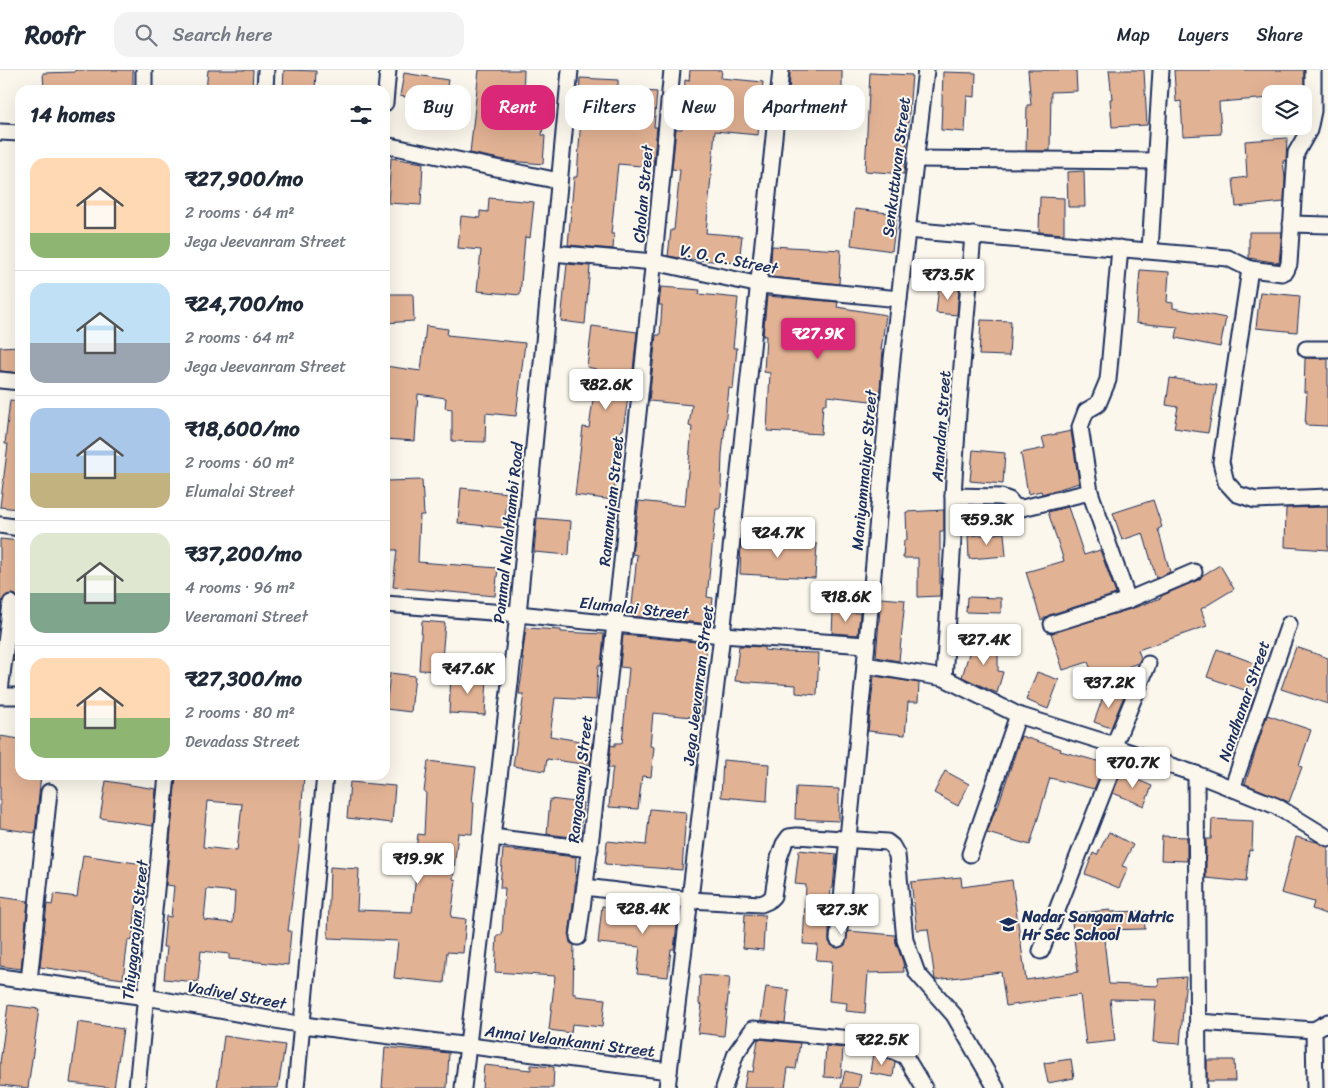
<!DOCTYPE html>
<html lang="en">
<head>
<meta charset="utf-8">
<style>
  :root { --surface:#fff; --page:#f2f2f3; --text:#1f2937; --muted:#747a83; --line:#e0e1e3; --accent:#db2777 }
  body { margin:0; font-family:Sriracha,sans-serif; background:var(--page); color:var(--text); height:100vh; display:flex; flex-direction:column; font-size:19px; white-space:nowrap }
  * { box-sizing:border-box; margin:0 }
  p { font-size:16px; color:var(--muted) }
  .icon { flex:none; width:28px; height:28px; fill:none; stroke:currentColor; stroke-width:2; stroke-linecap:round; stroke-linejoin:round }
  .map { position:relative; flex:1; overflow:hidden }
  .details { position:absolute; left:15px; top:15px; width:375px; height:695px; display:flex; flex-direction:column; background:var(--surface); border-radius:15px; box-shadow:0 5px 20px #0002 }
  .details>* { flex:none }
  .top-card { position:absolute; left:405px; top:15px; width:475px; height:45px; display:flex; gap:10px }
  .controls { position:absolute; left:1262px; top:15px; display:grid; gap:10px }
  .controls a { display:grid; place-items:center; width:50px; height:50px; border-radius:10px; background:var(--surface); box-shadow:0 5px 20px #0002; font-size:25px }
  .price { position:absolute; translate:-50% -42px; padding:0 11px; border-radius:5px; background:#fff; color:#222; font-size:16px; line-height:32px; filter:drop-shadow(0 1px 2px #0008) }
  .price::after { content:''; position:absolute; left:50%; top:30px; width:15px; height:11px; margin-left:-8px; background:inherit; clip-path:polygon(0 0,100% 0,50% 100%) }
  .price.on { background:var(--accent); color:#fff }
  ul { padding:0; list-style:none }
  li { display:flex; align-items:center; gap:15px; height:125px; padding:0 15px }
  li+li { border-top:1px solid var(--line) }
  li span { display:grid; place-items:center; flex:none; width:140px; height:100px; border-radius:15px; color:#555 }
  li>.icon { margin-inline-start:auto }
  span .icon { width:60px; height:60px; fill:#fffc; stroke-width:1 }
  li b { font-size:21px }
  h2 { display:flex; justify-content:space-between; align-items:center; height:60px; padding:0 15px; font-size:21px }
  .tag { padding:0 18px; border-radius:15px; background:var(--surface); box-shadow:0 5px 20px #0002; font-size:18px; line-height:45px }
  .tag.on { background:var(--accent); color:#fff }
  header { display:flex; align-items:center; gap:30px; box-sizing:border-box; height:70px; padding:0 25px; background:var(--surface); border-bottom:1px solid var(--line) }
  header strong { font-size:24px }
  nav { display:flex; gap:28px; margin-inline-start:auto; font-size:18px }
  .search { width:350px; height:45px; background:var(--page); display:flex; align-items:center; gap:12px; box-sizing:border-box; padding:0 18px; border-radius:15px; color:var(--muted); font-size:19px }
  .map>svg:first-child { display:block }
  .building { fill:#e2b294; stroke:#1b2f5e; fill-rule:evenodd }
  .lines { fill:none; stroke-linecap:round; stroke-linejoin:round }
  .street-casing { stroke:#1b2f5e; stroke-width:19 }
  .street { stroke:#fbf7ec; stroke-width:15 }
  .labels { text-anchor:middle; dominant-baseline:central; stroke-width:4; stroke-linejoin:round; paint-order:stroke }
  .street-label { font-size:16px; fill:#1b2f5e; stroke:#fbf7ec }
  .poi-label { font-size:16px; font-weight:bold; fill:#1b2f5e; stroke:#fbf7ec; text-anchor:start }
</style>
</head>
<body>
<header>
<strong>Roofr</strong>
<div class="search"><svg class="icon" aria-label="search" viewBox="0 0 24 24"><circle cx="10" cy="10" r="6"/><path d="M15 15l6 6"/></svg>Search here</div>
<nav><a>Map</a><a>Layers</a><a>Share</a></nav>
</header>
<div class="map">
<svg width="1328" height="1018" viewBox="0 0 1328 1018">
  <rect width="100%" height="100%" fill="#fbf7ec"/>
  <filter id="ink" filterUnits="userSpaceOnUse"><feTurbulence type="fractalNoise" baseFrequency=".02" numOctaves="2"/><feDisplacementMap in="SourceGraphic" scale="10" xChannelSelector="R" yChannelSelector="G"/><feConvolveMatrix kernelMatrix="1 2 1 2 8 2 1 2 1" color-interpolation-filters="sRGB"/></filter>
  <g filter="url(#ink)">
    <g class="building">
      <path d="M75 0H133V20H44L43 3 75 2Z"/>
      <path d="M208 0H253L252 20H206Z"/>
      <path d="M284 0 316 1 315 20 283 19Z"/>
      <path d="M479 0H524L523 30 546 33 542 65 545 66 543 94 510 91 470 83Z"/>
      <path d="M690 0H722L721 8 763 12 758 65 715 61 706 163 742 166 739 193 686 189 668 186 671 160H674L680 100 672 99 676 59H682L685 10 689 11Z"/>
      <path d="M790 0H842V34H789Z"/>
      <path d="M1028 0H1076L1077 21 1051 22 1050 81H1026L1027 35H1031Z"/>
      <path d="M1109 0H1144L1147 55 1112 57 1110 29H1112Z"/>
      <path d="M1174 0H1304V24H1271V28L1219 32 1221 64 1183 66 1181 31 1176 32Z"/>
      <path d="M943 2 976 3 975 27 967 26 965 62 941 60Z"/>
      <path d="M404 3 448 10 444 34 400 26Z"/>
      <path d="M870 3 912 5 904 104 865 101Z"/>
      <path d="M580 8 618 10V19L657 22 654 57H657L653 97 618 94 611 164H614L613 179 568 175 574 107H577L582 32H579Z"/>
      <path d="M1287 68 1286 91H1283L1285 108 1284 132 1236 137 1233 109 1247 107 1245 71Z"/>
      <path d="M391 88 423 93 421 135 388 133Z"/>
      <path d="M1084 101 1085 137H1068L1067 102Z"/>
      <path d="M1040 127 1064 128V164L1039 162Z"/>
      <path d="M489 128 534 132 530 168 525 167 520 225 477 221 481 180 458 178 461 146 480 148V141L488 142Z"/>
      <path d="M855 139 897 144 892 181 851 175Z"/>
      <path d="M1249 162H1282L1279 193 1249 188Z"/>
      <path d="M772 176 841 180 839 214 770 207Z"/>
      <path d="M567 194 590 196 585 254 561 251Z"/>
      <path d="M1140 200 1169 202 1167 232 1173 233V238L1226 248 1220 277 1176 268 1178 257 1136 253Z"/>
      <path d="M939 216 959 218 957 245 936 243Z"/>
      <path d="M661 217 700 220 699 224 738 228 733 278H737L733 319 729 318 722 384 721 415H722L720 439H716L707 527 713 528 710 554 631 546 637 485 632 484 639 431 685 436 692 357 689 356 692 335 649 331 656 265H660L662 235H659Z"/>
      <path d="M1260 222 1300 226 1297 262 1256 258Z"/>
      <path d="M385 224H413L414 251 385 253Z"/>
      <path d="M767 226 838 232 837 237 886 245 881 280H883L879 332 827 326V334H823L821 364 767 361 770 303 764 302 766 266H763Z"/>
      <path d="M981 250 1011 251 1009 286 979 285Z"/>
      <path d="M426 256 448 259 447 265 525 273 516 346 486 343 485 372 452 371V339L445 338 446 328 418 324 415 371 385 369V296L421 301Z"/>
      <path d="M592 256 637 262 630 329 628 328 623 360H621L619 393H618L613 430 575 425 583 357 589 358 594 323 596 299 587 297Z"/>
      <path d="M20 276V303L0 301V277Z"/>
      <path d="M1305 288 1328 289V356L1305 355 1307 322H1304Z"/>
      <path d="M1170 308 1217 315 1208 363 1174 358 1178 337 1166 335Z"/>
      <path d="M10 330 20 331V422L18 439 0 437 8 374H5Z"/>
      <path d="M1071 361 1079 413 1042 424 1041 421 1028 424 1021 383 1045 378 1042 367Z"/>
      <path d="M973 380 1005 383 1003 414 970 411Z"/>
      <path d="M422 410 424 445H420L418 492 498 498 495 526 393 517 397 480H385V411Z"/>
      <path d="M461 418 508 423 504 458 458 453Z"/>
      <path d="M1153 430 1162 457 1158 459 1170 502 1156 508 1143 463 1122 470 1113 443Z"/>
      <path d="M1068 437 1084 485 1100 480 1116 524 1049 545 1041 550 1026 502 1064 491 1048 442Z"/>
      <path d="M1328 437V480L1285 477 1286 438Z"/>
      <path d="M944 440V461H940V526L918 527V488H903L904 470H907L906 442Z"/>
      <path d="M537 448 571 451 569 485 534 482Z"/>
      <path d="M1004 463 1006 486 969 489 968 466Z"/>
      <path d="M0 469 20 471V532L16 525 12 524 7 525 2 531 0 545Z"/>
      <path d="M741 470 817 474 815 508 740 504Z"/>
      <path d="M1220 495 1234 519 1201 539 1207 556 1138 580 1141 588 1138 593 1095 609 1088 592 1063 600 1051 563 1131 539 1161 528V526L1198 510 1203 505Z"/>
      <path d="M967 527 1001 528V543L966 542Z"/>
      <path d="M881 528 905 530 899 591 876 587Z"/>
      <path d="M20 537V591H13Z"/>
      <path d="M833 542 860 543 858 565 832 563Z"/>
      <path d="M422 551 445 553 441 601 419 600Z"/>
      <path d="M526 558 561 560V562L604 564 601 596H598L596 630 555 628 550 666 592 673 590 695 547 689 545 701 513 696 524 624H519L524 589H522Z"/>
      <path d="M623 565 707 573 701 648 653 643 650 676 654 677 651 707 642 706 638 739 609 737 612 703 613 698H608L611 675 615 676V673H622L629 598 620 597Z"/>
      <path d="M969 573H998V601L1003 602 997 623 962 607 970 580Z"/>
      <path d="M739 576 764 577V580L784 582 819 583 817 625 796 623V615L735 611Z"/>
      <path d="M1296 577 1328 588V634L1281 619Z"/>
      <path d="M1217 579 1257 594 1247 621 1207 607Z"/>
      <path d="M1037 602 1059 610 1048 639 1026 630Z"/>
      <path d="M390 603 415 606 411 642 386 639Z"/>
      <path d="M451 605 487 607 485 645 449 643Z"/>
      <path d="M874 606 919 613 918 632H908L905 665 868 661Z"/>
      <path d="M1106 619 1124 626 1111 658 1094 652Z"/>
      <path d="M1267 645 1311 660 1299 696 1302 697 1289 732 1245 714Z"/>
      <path d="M0 666 20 669V705H41L35 763 0 758Z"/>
      <path d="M1021 666 1061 679 1060 681 1105 693 1094 719 1050 708 1030 775 987 763 996 738 997 739Z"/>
      <path d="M723 690 769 694 767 731 721 727Z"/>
      <path d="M428 691 476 697 472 732H474L472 764 458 763 453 809 456 810 451 847 466 849 463 883 447 882 444 913 394 908 398 871 328 868 330 797 359 799 357 840 412 842 417 795 414 794 418 764 424 765 426 722H424Z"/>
      <path d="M945 701 969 714 958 736 934 723Z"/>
      <path d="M1121 703 1152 716 1144 736 1113 723Z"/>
      <path d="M176 705H304L299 776 288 861H291L288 895 229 889V884L201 881 198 912 164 909 167 877H163L166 846 171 847 174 816 166 815ZM207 731 242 734 237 781 203 777ZM207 819 235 822 233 853 204 850Z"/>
      <path d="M106 711 156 719 153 756 100 748Z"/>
      <path d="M350 712 395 716 392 753 347 748Z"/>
      <path d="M796 717 839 719V751L795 749Z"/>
      <path d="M550 729 583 733 580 768 547 764Z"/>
      <path d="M650 739 686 742 682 800 605 794 607 771 646 775Z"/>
      <path d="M1212 749 1253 751 1252 781 1249 780 1246 812 1206 808V769H1211Z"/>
      <path d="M1109 762 1133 775 1122 796 1128 798 1119 818 1085 804 1093 783 1097 785Z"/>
      <path d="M1162 766 1187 767V791L1161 790Z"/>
      <path d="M1296 767 1317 772 1328 777V845L1312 839 1314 832 1281 823Z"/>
      <path d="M503 779 576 787 575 818 569 866 570 873 574 875 573 924H576V926L605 929 602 957 572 954 571 963 549 960 555 906 495 902 497 865H502L505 818H500Z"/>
      <path d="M799 780 836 784 833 818H831L829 859V872L832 876 838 878 845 875 848 861 895 865 896 873 903 892 904 902 868 903 865 943 846 941 847 933 829 931 832 891 816 890 818 875 803 874 806 815 795 814Z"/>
      <path d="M83 785 149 795 147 813H142L139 832 137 831 132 871 128 870 123 909 40 897 47 834 52 835 54 824 77 827Z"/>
      <path d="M961 807 962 817 1012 810 1026 910 1078 902 1071 844 1110 840V842L1144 841 1145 859 1103 860 1109 914 1159 916 1158 909 1186 907 1180 974 1153 972 1156 930 1110 929 1115 971 1086 974 1080 925 1006 936 1001 902 935 910 928 859 917 860 911 812Z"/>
      <path d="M0 827 28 831 21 899 0 896Z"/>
      <path d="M645 834 679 838 674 879H671L668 907 637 904 640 877 598 873 602 836 644 841Z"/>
      <path d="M745 844 765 845 763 880 743 878Z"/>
      <path d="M700 905 730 907 724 966 698 963 702 935 699 934Z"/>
      <path d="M766 917 789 920 785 953 761 950Z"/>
      <path d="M8 935 39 939 28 1018 0 1015V993Z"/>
      <path d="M78 952 123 959 114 1018 70 1013Z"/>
      <path d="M224 966 285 975 278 1018H217Z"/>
      <path d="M758 969 800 973 796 999 788 998 785 1018H744L747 1001 753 1002Z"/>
      <path d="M826 976 843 978 841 1008 824 1007Z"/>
      <path d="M385 977 449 983 447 1018H382Z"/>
      <path d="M873 983 895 992 893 1007 870 1003Z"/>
      <path d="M1071 989 1074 1008 1048 1013 1044 993Z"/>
      <path d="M1207 990H1234L1235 1011H1207Z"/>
      <path d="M484 995 531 1000V995L554 997 553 1018H482Z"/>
      <path d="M845 1001 861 1005 858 1018H841Z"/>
    </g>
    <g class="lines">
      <defs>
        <g id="street">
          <path d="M144 20V0"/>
          <path d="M265 20 266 0"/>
          <path d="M385 33 388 0"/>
          <path d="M0 62 20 63"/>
          <path d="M385 75 559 111"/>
          <path d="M915 89 1155 91"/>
          <path d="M1291 154 1328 155"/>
          <path d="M907 160 1228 188 1250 199 1282 203 1286 201 1289 194 1296 83 1309 60 1313 41V0"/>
          <path d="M1120 178 1108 310 1098 334 1086 341 1080 357 1090 422 1128 530"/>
          <path d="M1150 180 1161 0"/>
          <path d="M552 183 654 192 760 215 899 229"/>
          <path d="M1250 199 1221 392 1226 412 1237 424 1255 430 1328 427"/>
          <path d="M1306 279H1328"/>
          <path d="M0 310 20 312"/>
          <path d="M953 426 1001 427 1009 430 1015 437 1022 438 1090 422"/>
          <path d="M0 455 20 458"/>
          <path d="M385 534 518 544 722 565 866 575"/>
          <path d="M1052 554 1128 530 1194 502"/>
          <path d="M865 595 944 608 1018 645 1114 675 1120 679 1196 704 1276 736 1328 768"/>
          <path d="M944 608 953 470V426L958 343 973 165"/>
          <path d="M0 621 11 533"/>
          <path d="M0 626H19"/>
          <path d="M1114 675 1148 594"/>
          <path d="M1196 704 1198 1018"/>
          <path d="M1232 719 1289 554"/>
          <path d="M492 767 590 779"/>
          <path d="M970 784 1018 645"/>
          <path d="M585 817 690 830 761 834 768 831 773 826 779 788 784 774 789 767 797 766 887 772 892 776 897 785 905 870 917 903 954 945 996 1018"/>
          <path d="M578 867C593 763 603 658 615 554 636 369 655 185 672 0"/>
          <path d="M838 869 865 595 892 289 926 0"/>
          <path d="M1041 881 1120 679"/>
          <path d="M0 907 146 927 303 955 669 1001"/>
          <path d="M29 911 49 722"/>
          <path d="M1198 952 1314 960"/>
          <path d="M137 1018 167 705"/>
          <path d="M296 1018 325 705"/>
          <path d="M463 1018 518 544 570 0"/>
          <path d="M667 1018 722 565 781 0"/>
          <path d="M724 1018 736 983 753 959 870 971 905 986 924 1018"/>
          <path d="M1315 1018 1314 960 1328 952"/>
        </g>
      </defs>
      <use href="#street" class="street-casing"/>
      <use href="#street" class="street"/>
    </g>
  </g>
  <defs>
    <symbol id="school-bare" viewBox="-9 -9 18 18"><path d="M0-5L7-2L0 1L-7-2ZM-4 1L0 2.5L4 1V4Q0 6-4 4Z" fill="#1b2f5e" stroke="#fbf7ec" stroke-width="2.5" paint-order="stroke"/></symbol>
  </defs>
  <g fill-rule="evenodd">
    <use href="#school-bare" x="996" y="842" width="25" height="25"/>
  </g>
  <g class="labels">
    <g class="street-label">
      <text transform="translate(896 97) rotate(-83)">Senkuttuvan Street</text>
      <text transform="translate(643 124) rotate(-85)">Cholan Street</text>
      <text transform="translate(729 189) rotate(11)">V. O. C. Street</text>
      <text transform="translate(941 356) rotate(-86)">Anandan Street</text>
      <text transform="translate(864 400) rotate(-85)">Maniyammaiyar Street</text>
      <text transform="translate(611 431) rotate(-84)">Ramanujam Street</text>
      <text transform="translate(508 463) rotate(-84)">Pammal Nallathambi Road</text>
      <text transform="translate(634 538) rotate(6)">Elumalai Street</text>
      <text transform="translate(698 615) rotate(-83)">Jega Jeevanram Street</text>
      <text transform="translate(1244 631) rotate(-71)">Nandhanar Street</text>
      <text transform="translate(580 709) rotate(-84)">Rangasamy Street</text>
      <text transform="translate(135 860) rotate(-84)">Thiyagarajan Street</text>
      <text transform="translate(237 925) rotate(10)">Vadivel Street</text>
      <text transform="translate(570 971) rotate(7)">Annai Velankanni Street</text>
    </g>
    <g class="poi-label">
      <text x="1022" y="846">Nadar Sangam Matric<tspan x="1022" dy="18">Hr Sec School</tspan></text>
    </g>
  </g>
</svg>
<div class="controls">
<a><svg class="icon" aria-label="layers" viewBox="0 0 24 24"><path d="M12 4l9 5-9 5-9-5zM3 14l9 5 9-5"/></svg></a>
</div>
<b class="price" style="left:948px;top:231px">₹73.5K</b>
<b class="price on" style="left:818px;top:290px">₹27.9K</b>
<b class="price" style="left:606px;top:341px">₹82.6K</b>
<b class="price" style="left:987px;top:476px">₹59.3K</b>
<b class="price" style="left:778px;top:489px">₹24.7K</b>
<b class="price" style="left:846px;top:553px">₹18.6K</b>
<b class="price" style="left:984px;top:596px">₹27.4K</b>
<b class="price" style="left:468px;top:625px">₹47.6K</b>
<b class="price" style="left:1109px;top:639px">₹37.2K</b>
<b class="price" style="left:1133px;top:719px">₹70.7K</b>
<b class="price" style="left:418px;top:815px">₹19.9K</b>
<b class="price" style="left:643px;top:865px">₹28.4K</b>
<b class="price" style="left:842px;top:866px">₹27.3K</b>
<b class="price" style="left:882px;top:996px">₹22.5K</b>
<div class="top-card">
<a class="tag">Buy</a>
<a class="tag on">Rent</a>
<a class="tag">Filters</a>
<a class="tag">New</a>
<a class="tag">Apartment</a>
</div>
<section class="details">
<h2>14 homes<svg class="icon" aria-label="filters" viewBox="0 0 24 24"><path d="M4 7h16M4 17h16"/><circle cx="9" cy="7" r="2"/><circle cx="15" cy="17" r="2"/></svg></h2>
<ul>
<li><span style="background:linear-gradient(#ffd9b3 75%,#8fb573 0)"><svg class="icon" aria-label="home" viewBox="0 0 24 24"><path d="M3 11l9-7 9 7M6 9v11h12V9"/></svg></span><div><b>₹27,900/mo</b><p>2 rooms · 64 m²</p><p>Jega Jeevanram Street</p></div></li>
<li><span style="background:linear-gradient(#bfe0f5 60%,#9aa5b1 0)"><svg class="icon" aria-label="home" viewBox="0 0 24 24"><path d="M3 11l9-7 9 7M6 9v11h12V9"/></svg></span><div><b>₹24,700/mo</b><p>2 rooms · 64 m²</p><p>Jega Jeevanram Street</p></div></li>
<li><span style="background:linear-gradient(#a9c7e8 65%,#c2b280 0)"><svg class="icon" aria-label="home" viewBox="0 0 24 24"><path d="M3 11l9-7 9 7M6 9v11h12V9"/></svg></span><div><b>₹18,600/mo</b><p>2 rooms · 60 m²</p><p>Elumalai Street</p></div></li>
<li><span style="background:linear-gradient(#dfe7d0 60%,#7fa58c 0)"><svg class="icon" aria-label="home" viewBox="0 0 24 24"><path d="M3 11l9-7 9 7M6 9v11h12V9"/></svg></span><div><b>₹37,200/mo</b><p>4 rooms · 96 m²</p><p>Veeramani Street</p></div></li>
<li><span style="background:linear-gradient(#ffd9b3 60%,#8fb573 0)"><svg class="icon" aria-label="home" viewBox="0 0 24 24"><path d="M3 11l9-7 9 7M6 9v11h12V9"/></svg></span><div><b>₹27,300/mo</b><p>2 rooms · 80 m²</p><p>Devadass Street</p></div></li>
</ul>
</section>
</div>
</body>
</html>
